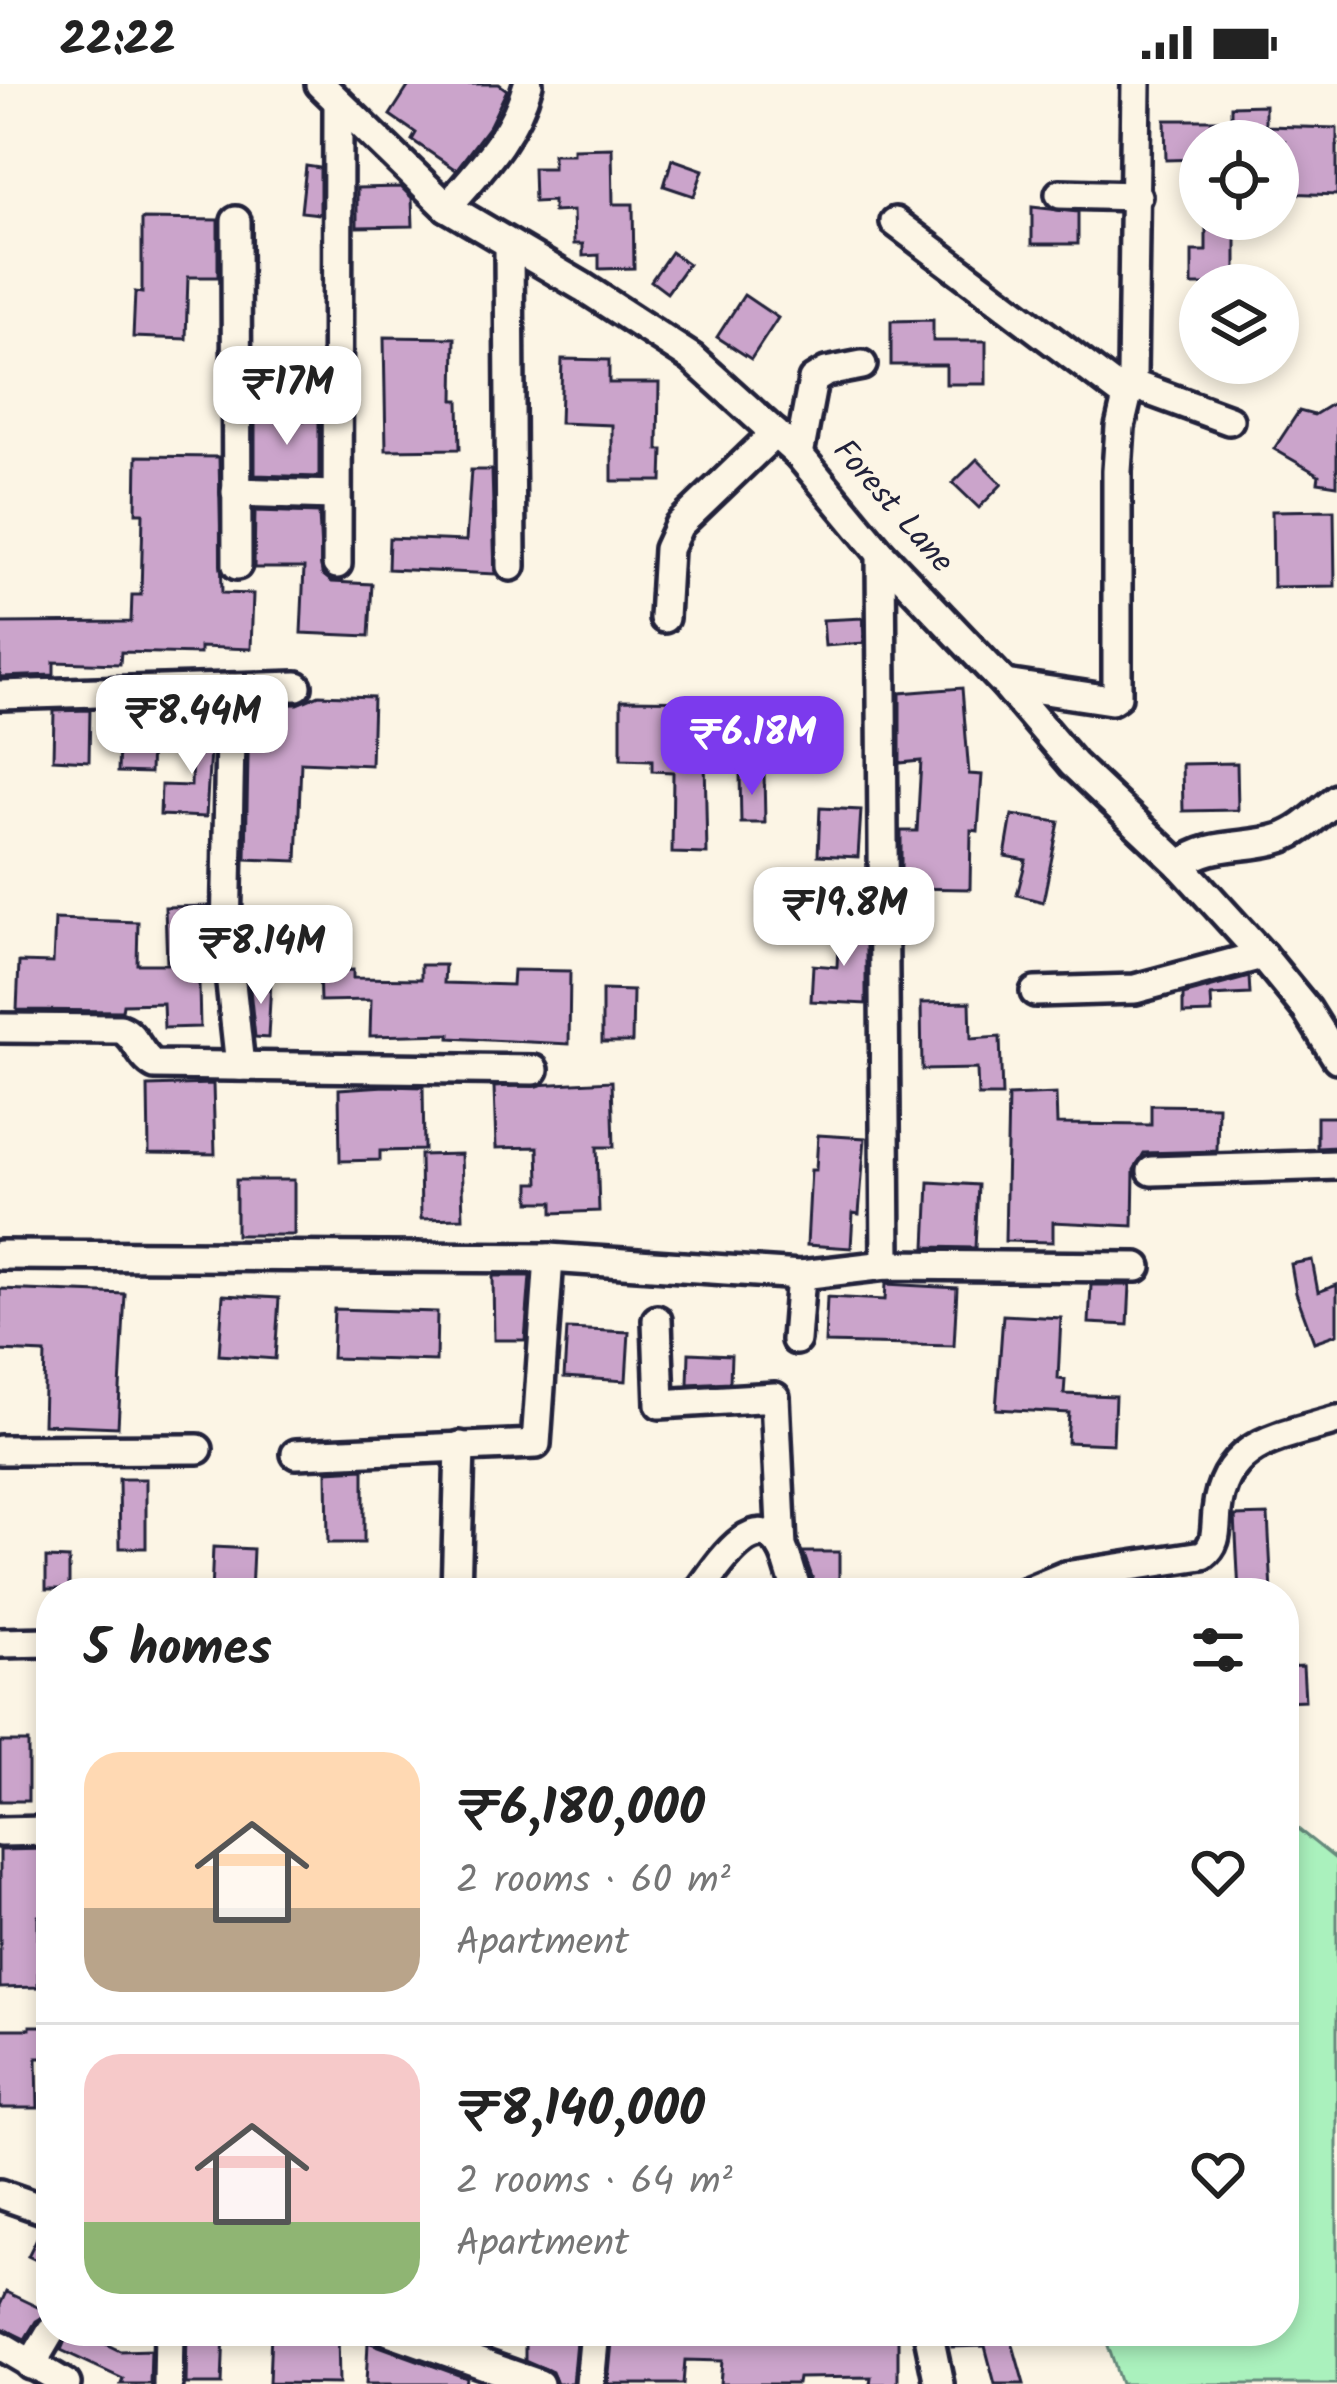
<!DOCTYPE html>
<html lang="en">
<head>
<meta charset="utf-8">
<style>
  :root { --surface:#fff; --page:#f2f2f2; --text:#222; --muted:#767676; --line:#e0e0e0; --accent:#7c3aed }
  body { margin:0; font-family:Kalam,sans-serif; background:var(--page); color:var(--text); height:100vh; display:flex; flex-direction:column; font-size:45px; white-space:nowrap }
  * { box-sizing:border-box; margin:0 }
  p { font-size:39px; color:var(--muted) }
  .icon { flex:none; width:66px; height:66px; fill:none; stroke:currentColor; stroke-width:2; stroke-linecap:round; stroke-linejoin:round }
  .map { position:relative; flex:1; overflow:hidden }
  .details { position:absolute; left:36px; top:1494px; width:1263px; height:768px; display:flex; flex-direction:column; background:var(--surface); border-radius:48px; box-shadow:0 6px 18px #0003 }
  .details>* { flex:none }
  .tools { position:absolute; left:1179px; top:36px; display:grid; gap:24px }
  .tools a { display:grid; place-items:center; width:120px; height:120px; border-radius:50%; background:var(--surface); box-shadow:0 6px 18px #0003; font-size:60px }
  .price { position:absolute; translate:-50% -102px; padding:0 27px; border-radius:24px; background:#fff; color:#222; font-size:39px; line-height:78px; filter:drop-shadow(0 3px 6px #0008) }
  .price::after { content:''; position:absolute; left:50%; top:72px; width:36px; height:27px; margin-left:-18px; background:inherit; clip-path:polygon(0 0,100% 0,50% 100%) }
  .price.active { background:var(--accent); color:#fff }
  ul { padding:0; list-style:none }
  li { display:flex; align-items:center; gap:36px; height:300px; padding:0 48px }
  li+li { border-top:3px solid var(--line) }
  li span { display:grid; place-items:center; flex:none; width:336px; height:240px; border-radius:36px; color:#555 }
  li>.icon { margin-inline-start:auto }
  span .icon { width:144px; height:144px; fill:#fffc; stroke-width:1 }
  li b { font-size:51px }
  h2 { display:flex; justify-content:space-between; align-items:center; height:144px; padding:0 48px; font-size:51px }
  .status { display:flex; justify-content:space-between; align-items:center; height:84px; padding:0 60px; background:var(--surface); direction:ltr }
  .status svg { height:33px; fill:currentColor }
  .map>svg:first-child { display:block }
  .green { fill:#aaf1bd; stroke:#668a7c; stroke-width:3 }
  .building { fill:#cba4cb; stroke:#22223b; stroke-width:3 }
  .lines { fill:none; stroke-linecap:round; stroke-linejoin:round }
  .minor-casing { stroke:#22223b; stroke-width:36 }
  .minor { stroke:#fcf5e5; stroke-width:27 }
  .labels { text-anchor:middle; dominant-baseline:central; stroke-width:9; stroke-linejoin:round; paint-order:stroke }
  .street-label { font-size:33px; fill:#22223b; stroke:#fcf5e5 }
</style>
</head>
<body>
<div class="status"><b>22:22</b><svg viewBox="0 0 49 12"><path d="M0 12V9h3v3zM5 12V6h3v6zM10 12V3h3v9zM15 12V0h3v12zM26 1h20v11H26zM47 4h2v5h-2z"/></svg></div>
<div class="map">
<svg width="1337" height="2300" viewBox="0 0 1337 2300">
  <rect width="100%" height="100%" fill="#fcf5e5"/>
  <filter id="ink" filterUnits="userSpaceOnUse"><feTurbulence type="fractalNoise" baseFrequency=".00833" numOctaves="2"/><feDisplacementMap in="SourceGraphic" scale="24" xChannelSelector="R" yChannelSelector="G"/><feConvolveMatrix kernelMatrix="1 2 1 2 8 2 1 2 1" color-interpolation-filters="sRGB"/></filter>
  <g filter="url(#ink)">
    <path class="green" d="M1284 1734 1337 1776V2300H1121L1103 2247H1284Z"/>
    <g class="building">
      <path d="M410 0H499L507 6 490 41 456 86 412 56 416 49 390 31Z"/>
      <path d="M1265 21V42L1337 44V111L1284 109 1285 57H1200V75L1166 76 1165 36H1231V22Z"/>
      <path d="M612 64 613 120H633L634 184 599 185V171L583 172V160H574L573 127 553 128V117L534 118 533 84H553V70H573V65Z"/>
      <path d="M672 75 703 86 694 112 664 102Z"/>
      <path d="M306 82 320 84V130L301 128Z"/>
      <path d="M401 103 412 114 413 142 357 143V104Z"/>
      <path d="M1032 123 1078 128V160H1032Z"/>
      <path d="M142 135 218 136V193H188L186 255 133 253 135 208 142 209Z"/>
      <path d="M1206 135H1236V201H1192V167H1206Z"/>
      <path d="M671 168 688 180 667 209 651 197Z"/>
      <path d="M744 211 778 234 751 275 717 253Z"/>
      <path d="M933 236V257H986V300H946V281H891V237Z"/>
      <path d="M384 253 455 254 454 316H459L460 365 386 366Z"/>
      <path d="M562 275 609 276V299H659L658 366H663L662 397H612V341L560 339Z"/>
      <path d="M1337 317V401L1318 398 1319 391 1274 365 1299 327 1314 331Z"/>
      <path d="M255 335 319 337V393L255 391Z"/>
      <path d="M137 372 219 373 222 509 253 510 251 565 200 563V570L121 568 120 580 54 578V591L0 593V539L131 538 132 511H141L143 429H136Z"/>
      <path d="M977 375 1002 400 979 424 953 399Z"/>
      <path d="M471 386H492L495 490 388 485 389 454 466 457Z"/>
      <path d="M1334 426 1335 502 1273 503 1272 427Z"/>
      <path d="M255 427 319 429 322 490 332 498 372 500 369 552 301 549 304 484H254Z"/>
      <path d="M863 534 864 559 825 562 823 536Z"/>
      <path d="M962 604 969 690 982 691 978 747 971 746 970 805 901 804V747H917L921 677 900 679V609Z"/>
      <path d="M319 611 373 613 371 681 301 678 297 777 246 775 249 621 298 620Z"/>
      <path d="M621 616 720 617V638H739V660H720V675H705L707 770 672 769 673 688 652 687V676L621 675Z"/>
      <path d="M90 626 89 677 53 675 54 627Z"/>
      <path d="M120 626 152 627 150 689 118 688Z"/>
      <path d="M193 631 212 632 206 733 160 731 161 701 191 702Z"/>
      <path d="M1237 679 1238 726 1183 727 1182 680Z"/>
      <path d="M740 688H764L765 739H741Z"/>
      <path d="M820 724 861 726 858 773 818 771Z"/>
      <path d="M1012 731 1059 738 1043 818 1017 811 1026 776 1005 772Z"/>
      <path d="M209 822V861H198L200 943 164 944 163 919 123 920 122 927 17 926 19 878 53 879 55 835 138 838 137 880H167L165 823Z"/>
      <path d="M284 824 285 864 245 866V826Z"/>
      <path d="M839 838 866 840V920L811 917 813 881 837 883Z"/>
      <path d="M421 881H445L444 899 512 901 513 886 570 887 569 960 450 954V950L370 952 371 916 320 917 319 887 353 886V894L421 895Z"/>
      <path d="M1249 893 1250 910 1211 912 1212 929 1183 930V911Z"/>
      <path d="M249 896 271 897 268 954 255 953Z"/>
      <path d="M602 906 633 907 632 958H602Z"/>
      <path d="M970 918 971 955 1000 953 1002 1012H978L977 985 922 986 921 919Z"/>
      <path d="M612 997 614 1063H597L599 1127 553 1129V1118H530V1099H539L538 1063 496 1064 494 1003Z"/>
      <path d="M213 1000 215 1070 149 1069 148 1002Z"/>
      <path d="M385 1002 423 1003 424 1066 380 1067V1076L340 1077 339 1005Z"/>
      <path d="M1056 1010 1057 1040 1151 1041V1021L1218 1022 1217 1067 1144 1069 1134 1086 1133 1142 1053 1138V1158L1005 1157 1008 1012Z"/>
      <path d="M1317 1033H1337V1063L1317 1064Z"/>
      <path d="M818 1051 865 1054 859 1130 853 1129 851 1164 807 1161 811 1086H816Z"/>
      <path d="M461 1070 463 1134 421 1135 420 1071Z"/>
      <rect x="236" y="1096" width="58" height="55"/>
      <path d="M929 1098 978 1101 975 1164 926 1163Z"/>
      <path d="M1312 1176 1318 1208 1337 1201V1250L1314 1258 1296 1209 1291 1180Z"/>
      <path d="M493 1192H530L525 1256H494Z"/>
      <path d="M886 1200 957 1204 954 1262 825 1259 827 1213 885 1216Z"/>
      <path d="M1091 1201H1130L1128 1241 1089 1239Z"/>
      <path d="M0 1205 125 1210 118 1343 43 1340 45 1269 0 1267Z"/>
      <path d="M223 1211 279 1214 275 1275 219 1271Z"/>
      <path d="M334 1225 437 1228 436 1277 332 1274Z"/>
      <path d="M1003 1231 1061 1234 1058 1295 1065 1296 1064 1310 1115 1312 1113 1360 1067 1358 1069 1329 996 1325Z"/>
      <path d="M567 1245 629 1248 626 1297 564 1293Z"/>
      <path d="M689 1269 731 1271 730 1298 688 1300Z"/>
      <path d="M364 1385V1459H328L327 1387Z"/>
      <path d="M119 1395H146V1464H120Z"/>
      <path d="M1268 1431 1272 1509H1239L1235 1432Z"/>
      <path d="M213 1463 253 1465 251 1509H211Z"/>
      <path d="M803 1468H839V1504H816Z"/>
      <path d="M46 1474 69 1475V1505H46Z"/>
      <path d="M1303 1582 1305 1616 1284 1617V1583Z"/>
      <rect x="0" y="1658" width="28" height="59"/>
      <path d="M49 1765 50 1832H38V1903L0 1904V1766Z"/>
      <path d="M30 1942H51V1974H37L38 2024H0L1 1945H30Z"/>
      <path d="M42 2144 51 2146V2183L28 2172Z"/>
      <path d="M6 2208 50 2229 36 2237 25 2255 0 2243V2221Z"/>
      <path d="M69 2247H79L120 2267 151 2266 150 2300H121L123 2295 61 2266Z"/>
      <path d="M187 2247H224L222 2300H186Z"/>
      <path d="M271 2247H338L339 2300 269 2299Z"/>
      <path d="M525 2247H569L568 2256 576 2257 572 2300H557L552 2288 525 2276Z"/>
      <path d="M613 2247H654L653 2255 689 2257 690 2247H898V2300H870L871 2293 798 2294 797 2300H720L722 2277 685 2276 683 2300H608Z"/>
      <path d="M952 2247H1009L1024 2300H995L985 2262 952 2263Z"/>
      <path d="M368 2258 467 2294 466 2300H366Z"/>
    </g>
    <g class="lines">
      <defs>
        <g id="minor">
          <path d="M320 0 447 123 583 203 692 274 799 371 881 470 1005 600 1073 680 1180 781 1262 871 1307 926 1337 974"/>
          <path d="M1060 110 1137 112"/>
          <path d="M447 123C481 84 514 51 528 0"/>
          <path d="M236 137 237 481"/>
          <path d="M895 138 1127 313"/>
          <path d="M509 162 511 482"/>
          <path d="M1131 300 1229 336"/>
          <path d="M799 371 813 296 826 288 862 281"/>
          <path d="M236 408 335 411"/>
          <path d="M881 470 886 1181"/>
          <path d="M337 480 338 18"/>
          <path d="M664 534 668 465 679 441 775 349"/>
          <path d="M1005 600 1111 616 1117 612V387L1120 343 1132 292 1136 0"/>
          <path d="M231 604 226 853 240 982"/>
          <path d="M0 611 297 602"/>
          <path d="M1180 781C1211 756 1246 766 1281 754 1302 747 1320 728 1337 715"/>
          <path d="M1035 908 1135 905 1262 871"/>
          <path d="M0 944 120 945C137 951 138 972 155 981L534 986"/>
          <path d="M1152 1087 1337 1081"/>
          <path d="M0 1171 549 1174 801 1191"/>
          <path d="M657 1236 660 1320 775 1313 782 1464"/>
          <path d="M796 1256 801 1191 886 1181 1137 1183"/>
          <path d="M0 1366 198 1365"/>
          <path d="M296 1370 536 1360 549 1174"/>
          <path d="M456 1509 460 1362"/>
          <path d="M698 1509C713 1490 754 1419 782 1464 790 1478 791 1495 799 1509"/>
          <path d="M1024 1509 1065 1492 1203 1471C1218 1460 1215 1445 1217 1427 1224 1357 1281 1353 1337 1336"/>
          <path d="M0 1559 51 1558"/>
          <path d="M0 1748 48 1747"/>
          <path d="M0 2110 51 2128"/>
          <path d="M389 2247 539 2300"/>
          <path d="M928 2247 939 2300"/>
          <path d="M0 2261 66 2300"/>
          <path d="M31 2281 51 2247"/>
          <path d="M168 2300 169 2247"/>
          <path d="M590 2300 595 2247"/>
        </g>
      </defs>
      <use href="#minor" class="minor-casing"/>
      <use href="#minor" class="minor"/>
    </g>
  </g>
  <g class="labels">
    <g class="street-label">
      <text transform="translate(892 423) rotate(49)">Forest Lane</text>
    </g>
  </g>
</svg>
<div class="tools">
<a><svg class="icon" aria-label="locate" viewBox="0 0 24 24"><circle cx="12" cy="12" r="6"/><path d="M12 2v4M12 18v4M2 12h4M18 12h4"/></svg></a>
<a><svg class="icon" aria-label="layers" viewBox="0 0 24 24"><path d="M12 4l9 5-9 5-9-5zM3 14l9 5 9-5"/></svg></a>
</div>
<b class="price" style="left:287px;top:364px">₹17M</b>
<b class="price" style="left:192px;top:693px">₹8.44M</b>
<b class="price active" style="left:752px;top:714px">₹6.18M</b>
<b class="price" style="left:844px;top:885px">₹19.8M</b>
<b class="price" style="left:261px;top:923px">₹8.14M</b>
<section class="details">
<h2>5 homes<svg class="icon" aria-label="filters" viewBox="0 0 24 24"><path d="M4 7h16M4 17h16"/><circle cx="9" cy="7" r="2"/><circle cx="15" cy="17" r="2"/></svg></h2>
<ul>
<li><span style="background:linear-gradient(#ffd9b3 65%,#b9a48a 0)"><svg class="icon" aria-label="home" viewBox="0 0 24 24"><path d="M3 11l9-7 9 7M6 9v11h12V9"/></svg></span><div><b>₹6,180,000</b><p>2 rooms · 60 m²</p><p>Apartment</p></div><svg class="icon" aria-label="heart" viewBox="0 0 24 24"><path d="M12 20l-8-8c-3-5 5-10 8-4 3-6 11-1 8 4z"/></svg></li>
<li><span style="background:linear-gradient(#f6c9c9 70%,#8fb573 0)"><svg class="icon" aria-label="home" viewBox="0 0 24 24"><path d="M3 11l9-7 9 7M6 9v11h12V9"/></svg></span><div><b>₹8,140,000</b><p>2 rooms · 64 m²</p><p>Apartment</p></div><svg class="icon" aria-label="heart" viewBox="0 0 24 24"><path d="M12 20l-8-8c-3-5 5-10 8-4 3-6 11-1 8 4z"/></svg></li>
</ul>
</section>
</div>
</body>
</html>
